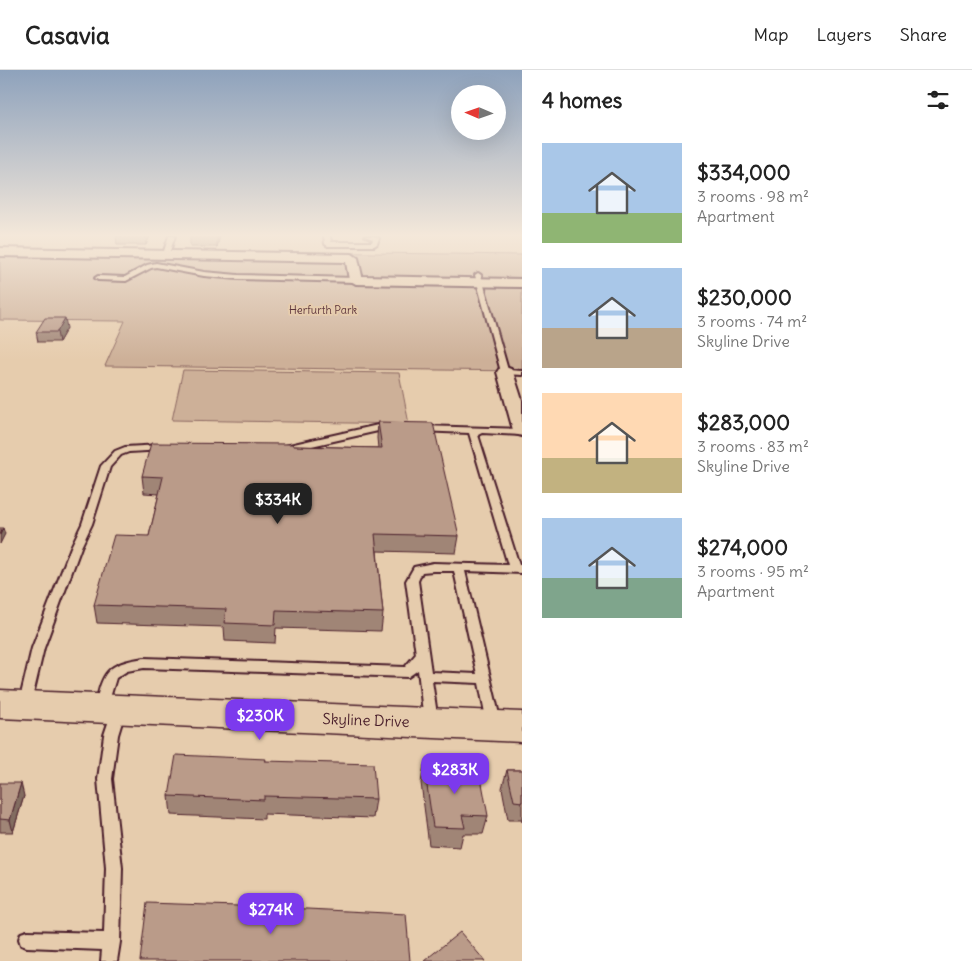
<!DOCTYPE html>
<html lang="en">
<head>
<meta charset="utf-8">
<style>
  :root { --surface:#fff; --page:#f2f2f2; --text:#222; --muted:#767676; --line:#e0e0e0; --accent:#7c3aed }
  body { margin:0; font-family:Delius,sans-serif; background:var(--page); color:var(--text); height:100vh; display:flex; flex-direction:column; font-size:19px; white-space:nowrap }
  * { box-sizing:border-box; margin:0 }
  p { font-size:16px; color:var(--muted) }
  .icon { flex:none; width:28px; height:28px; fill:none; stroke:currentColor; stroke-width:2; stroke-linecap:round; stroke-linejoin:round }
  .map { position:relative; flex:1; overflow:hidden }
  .sheet { display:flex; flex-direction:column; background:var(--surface); width:450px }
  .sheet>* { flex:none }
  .needle { width:32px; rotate:272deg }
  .fabs { position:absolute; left:451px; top:15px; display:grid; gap:10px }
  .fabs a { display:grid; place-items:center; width:55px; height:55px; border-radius:50%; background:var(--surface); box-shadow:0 5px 20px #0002; font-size:25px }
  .price { position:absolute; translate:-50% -42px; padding:0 11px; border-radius:10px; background:var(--accent); color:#fff; font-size:16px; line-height:32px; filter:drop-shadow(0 1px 2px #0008) }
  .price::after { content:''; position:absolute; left:50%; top:30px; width:15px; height:11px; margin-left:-8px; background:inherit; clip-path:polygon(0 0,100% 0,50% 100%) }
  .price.active { background:#222; color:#fff }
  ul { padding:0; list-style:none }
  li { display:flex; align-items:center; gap:15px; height:125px; padding:0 20px }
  li span { display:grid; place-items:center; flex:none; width:140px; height:100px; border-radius:0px; color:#555 }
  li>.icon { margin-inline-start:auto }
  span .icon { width:60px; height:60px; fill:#fffc; stroke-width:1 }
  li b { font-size:21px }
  h2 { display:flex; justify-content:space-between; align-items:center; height:60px; padding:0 20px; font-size:21px }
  header { display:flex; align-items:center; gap:30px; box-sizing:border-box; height:70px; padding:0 25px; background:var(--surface); border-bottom:1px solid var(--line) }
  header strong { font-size:24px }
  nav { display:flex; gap:28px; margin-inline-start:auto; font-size:18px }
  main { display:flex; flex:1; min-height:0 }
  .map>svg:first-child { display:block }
  .green { fill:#cdb098; stroke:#8c6862 }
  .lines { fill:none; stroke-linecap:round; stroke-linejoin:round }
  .lane-casing { stroke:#4a1f2b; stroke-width:4 }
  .street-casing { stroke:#4a1f2b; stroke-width:4 }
  .secondary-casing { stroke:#4a1f2b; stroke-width:3 }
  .lane { fill:#e6ccad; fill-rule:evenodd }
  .street { fill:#e6ccad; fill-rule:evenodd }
  .secondary { fill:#e6ccad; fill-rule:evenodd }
  .wall { fill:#a08576; stroke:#4a1f2b }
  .shaded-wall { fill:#826c60; stroke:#4a1f2b }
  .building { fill:#ba9b89; stroke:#4a1f2b }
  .labels { text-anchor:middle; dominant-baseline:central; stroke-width:4; stroke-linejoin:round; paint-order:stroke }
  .far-park-label { font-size:11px; fill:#5e353b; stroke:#e6ccad }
  .near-street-label { font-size:15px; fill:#4a1f2b; stroke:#e6ccad }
</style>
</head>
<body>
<header>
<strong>Casavia</strong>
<nav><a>Map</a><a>Layers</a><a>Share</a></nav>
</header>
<main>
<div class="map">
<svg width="522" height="891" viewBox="0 0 522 891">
  <rect width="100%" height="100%" fill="#e6ccad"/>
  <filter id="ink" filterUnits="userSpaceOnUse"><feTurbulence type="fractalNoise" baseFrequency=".02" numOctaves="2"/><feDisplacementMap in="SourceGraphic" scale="10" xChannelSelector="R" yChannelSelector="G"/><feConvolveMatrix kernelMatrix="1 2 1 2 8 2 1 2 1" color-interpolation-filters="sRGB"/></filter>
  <g filter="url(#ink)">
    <g class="green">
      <path d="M0 178 522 185V301L105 296 125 251 0 250Z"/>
      <path d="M183 300 399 303 409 354 172 350Z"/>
    </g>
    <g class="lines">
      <defs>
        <g id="lane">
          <path d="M169 166H175L169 184 166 186 163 184Z"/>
          <path d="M324 166H330L331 172H372L373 169 365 166H374L379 168 377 174 374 176H328L325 174Z"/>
          <path d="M156 193 204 202 238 205 356 208 359 210 356 212 238 209 204 206 156 197 151 198 126 211 98 210 95 208 98 206 125 207 147 195Z"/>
          <path d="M478 203 481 205 508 300 522 301V305L505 304 501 302 475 205Z"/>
          <path d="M378 355 391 356 395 359 391 362 378 361 285 382 281 379 285 376Z"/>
          <path d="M421 356 522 359V365L482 363 478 365 519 495H522V503L465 501 501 653 499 657 494 658 489 657 487 653 479 613 432 611 438 651 436 655 431 656 426 655 424 651 418 600 408 607 144 598 127 601 116 608 106 641 101 642 96 641 95 637C103 601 106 594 144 588L405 597 416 584 406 511 414 497 433 493 508 495 469 363 418 361 417 359 418 357ZM433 501H454L477 604 431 602 418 511 422 502Z"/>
          <path d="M161 375 165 378 164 380 129 382 121 385 110 397 92 454 81 477 44 578 31 633 30 637 25 638 20 637 19 633 32 578 71 477 82 454 101 396 115 381 125 377Z"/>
          <path d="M118 637 123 638 125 642 118 665 112 709 122 798 120 872 117 891H101L102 880 27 877 21 875 19 869 21 863 27 861 104 863 106 798 98 709 104 665 113 638Z"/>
        </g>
        <g id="street">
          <path d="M0 178 352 184 358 188 362 206 522 209V217L356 214 349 210 346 192 0 186Z"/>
          <path d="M505 297 511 299 513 302 522 330V366L515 364 513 360 497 302 499 299Z"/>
        </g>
        <path id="secondary" d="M0 620 522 642V672L0 648Z"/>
      </defs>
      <use href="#lane" class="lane-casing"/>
      <use href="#street" class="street-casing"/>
      <use href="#secondary" class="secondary-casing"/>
      <use href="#lane" class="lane"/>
      <use href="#street" class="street"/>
      <use href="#secondary" class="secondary"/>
    </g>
    <g class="wall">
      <path d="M116 166H150L146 175H117Z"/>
      <path d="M190 166H220L217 177H190Z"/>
      <path d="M67 258 59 272H38L36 262Z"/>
      <path d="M378 352 459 466 456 483 377 481 383 543 381 561 276 558 275 573 225 571 224 557 97 553 94 535 149 466 159 424 144 423 142 406 293 376 378 378 377 368Z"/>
      <path d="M266 691 376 729 373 748 264 744V749L171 745 169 726Z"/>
      <path d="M424 695 488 746 483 764H463L460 777 429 775 421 713Z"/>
      <path d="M507 700H522V752V750H508L502 718Z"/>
      <path d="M0 713 24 726 13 762H0Z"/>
    </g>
    <g class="shaded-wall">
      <path d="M145 166H150L146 175Z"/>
      <path d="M217 166H220L217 177Z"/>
      <path d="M65 248 67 258 59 272 57 262Z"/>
      <path d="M3 458 5 464 0 474V465Z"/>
      <path d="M21 713 24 726 13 762 10 750Z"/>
    </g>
    <g class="building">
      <path d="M45 248H65L57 262H36Z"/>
      <path d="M378 352 433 353 459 466 375 464 383 543 276 540 275 555 224 553 226 539 94 535 114 465 149 466 163 407 142 406 151 373 293 374V376L382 378Z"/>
      <path d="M0 458H3L0 465Z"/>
      <path d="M176 685 266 689 265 691 373 694 376 729 264 726V730L169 726Z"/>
      <path d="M424 695 479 697 488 746 462 745 465 758 433 757Z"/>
      <path d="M507 700H522V732L514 731Z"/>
      <path d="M0 713H21L10 750 0 749Z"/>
      <path d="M147 833 268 837 406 844 410 891H140Z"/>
      <path d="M460 862 485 891H424Z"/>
    </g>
  </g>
  <linearGradient id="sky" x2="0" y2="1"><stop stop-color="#8ea2bc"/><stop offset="0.57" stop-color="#f4e8da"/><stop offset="1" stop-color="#f4e8da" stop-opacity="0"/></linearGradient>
  <rect width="522" height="290" fill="url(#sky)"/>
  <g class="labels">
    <g class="far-park-label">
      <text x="323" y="240">Herfurth Park</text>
    </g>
    <g class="near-street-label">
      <text transform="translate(366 650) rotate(2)">Skyline Drive</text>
    </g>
  </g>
</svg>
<div class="fabs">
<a><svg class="needle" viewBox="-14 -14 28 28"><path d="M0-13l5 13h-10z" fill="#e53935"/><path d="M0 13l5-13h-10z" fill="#767676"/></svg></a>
</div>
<b class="price active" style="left:278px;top:455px">$334K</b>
<b class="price" style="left:260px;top:671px">$230K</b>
<b class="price" style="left:455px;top:725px">$283K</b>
<b class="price" style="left:271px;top:865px">$274K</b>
</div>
<section class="sheet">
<h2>4 homes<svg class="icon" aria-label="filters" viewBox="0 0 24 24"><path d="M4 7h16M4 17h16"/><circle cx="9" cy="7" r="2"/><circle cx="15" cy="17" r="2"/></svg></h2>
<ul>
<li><span style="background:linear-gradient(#a9c7e8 70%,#8fb573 0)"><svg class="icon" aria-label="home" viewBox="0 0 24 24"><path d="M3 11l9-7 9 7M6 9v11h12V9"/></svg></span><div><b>$334,000</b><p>3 rooms · 98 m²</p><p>Apartment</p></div></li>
<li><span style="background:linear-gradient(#a9c7e8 60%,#b9a48a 0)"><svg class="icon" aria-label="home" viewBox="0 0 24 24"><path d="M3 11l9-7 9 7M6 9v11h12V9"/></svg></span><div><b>$230,000</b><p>3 rooms · 74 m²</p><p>Skyline Drive</p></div></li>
<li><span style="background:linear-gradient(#ffd9b3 65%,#c2b280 0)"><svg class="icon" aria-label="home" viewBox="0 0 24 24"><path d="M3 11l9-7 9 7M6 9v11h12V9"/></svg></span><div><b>$283,000</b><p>3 rooms · 83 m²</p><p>Skyline Drive</p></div></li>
<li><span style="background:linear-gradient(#a9c7e8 60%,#7fa58c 0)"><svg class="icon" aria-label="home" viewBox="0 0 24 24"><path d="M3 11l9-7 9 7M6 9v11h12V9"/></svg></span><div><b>$274,000</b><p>3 rooms · 95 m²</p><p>Apartment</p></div></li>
</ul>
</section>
</main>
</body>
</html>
